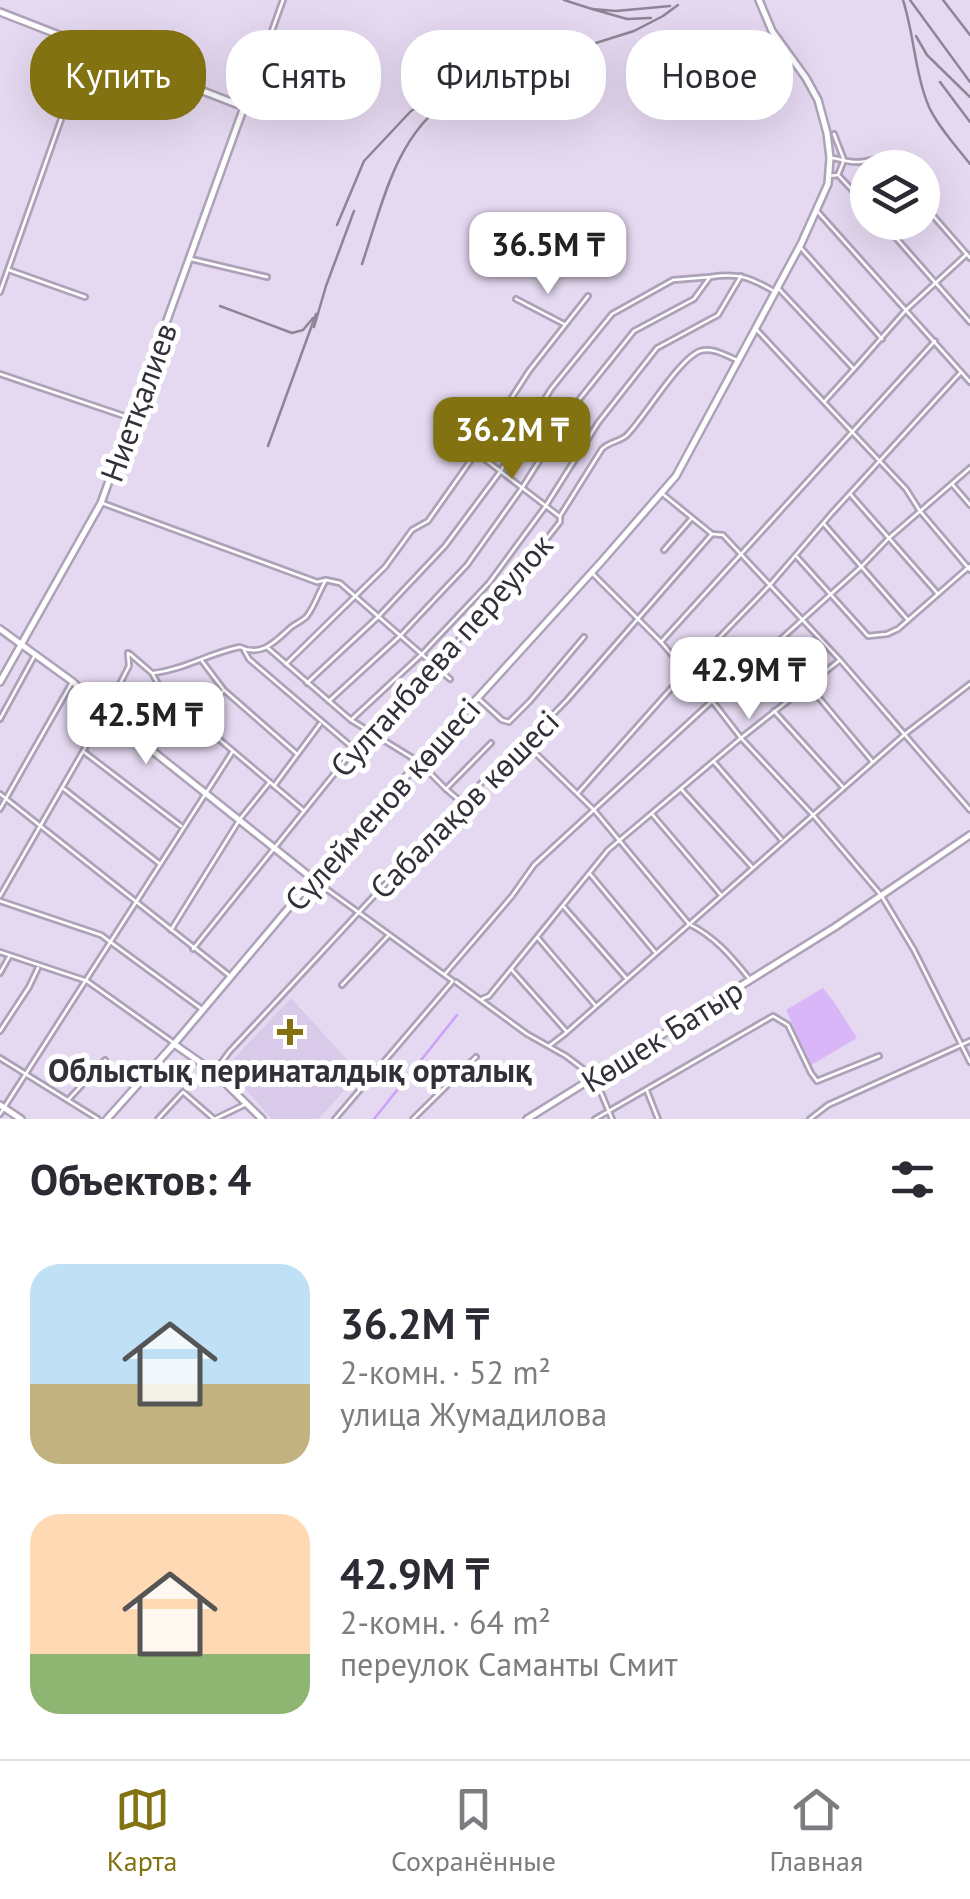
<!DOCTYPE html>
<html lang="ru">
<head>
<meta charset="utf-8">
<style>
  :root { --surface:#fff; --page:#f7f7f7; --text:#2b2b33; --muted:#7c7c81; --line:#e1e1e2; --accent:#827212 }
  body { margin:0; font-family:"PT Sans",sans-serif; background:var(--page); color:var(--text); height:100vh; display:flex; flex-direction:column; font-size:38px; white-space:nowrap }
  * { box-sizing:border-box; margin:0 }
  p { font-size:32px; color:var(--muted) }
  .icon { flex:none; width:55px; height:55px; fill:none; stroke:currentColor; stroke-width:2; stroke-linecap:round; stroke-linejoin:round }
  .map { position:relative; height:1119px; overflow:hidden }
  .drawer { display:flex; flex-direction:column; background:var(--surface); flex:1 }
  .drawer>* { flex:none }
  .hud { position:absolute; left:30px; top:30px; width:910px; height:90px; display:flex; gap:20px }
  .buttons { position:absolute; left:850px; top:150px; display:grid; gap:20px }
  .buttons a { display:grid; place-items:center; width:90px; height:90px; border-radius:50%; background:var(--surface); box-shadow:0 10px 40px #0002; font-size:50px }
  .price { position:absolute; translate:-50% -85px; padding:0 22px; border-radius:20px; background:#fff; color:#222; font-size:32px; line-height:65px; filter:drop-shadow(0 2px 5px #0008) }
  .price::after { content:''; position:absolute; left:50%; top:60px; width:30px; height:22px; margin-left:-15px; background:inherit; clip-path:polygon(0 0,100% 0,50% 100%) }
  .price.active { background:var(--accent); color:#fff }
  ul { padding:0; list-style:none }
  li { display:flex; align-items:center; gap:30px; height:250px; padding:0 30px }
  li span { display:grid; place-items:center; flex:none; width:280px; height:200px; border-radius:30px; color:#555 }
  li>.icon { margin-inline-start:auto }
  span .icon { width:120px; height:120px; fill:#fffc; stroke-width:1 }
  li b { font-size:42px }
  h2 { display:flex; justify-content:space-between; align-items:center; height:120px; padding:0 30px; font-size:42px }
  .pill { padding:0 35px; border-radius:40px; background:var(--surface); box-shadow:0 10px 40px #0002; font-size:35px; line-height:90px }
  .pill.active { background:var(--accent); color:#fff }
  .tab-bar { display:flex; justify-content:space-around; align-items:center; height:140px; border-top:2px solid var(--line); background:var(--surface); font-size:28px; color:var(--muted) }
  .tab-bar a { display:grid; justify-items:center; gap:5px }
  .tab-bar .active { color:var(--accent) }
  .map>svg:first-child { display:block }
  .built { fill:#dacae9 }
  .green { fill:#d9b6f7 }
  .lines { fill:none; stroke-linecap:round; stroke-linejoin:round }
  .stream { stroke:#cfa0f7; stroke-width:2.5 }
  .street-casing { stroke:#aea2b9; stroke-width:8 }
  .secondary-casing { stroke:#aea2b9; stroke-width:10 }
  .street { stroke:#fff; stroke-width:2.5 }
  .secondary { stroke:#fff; stroke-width:5 }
  .rail { stroke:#8d8595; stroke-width:2.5 }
  .poi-dot { fill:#827212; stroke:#fff; stroke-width:4 }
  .labels { text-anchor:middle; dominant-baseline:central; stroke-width:10; stroke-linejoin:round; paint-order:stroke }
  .street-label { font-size:32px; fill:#343039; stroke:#fff }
  .poi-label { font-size:32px; font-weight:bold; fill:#343039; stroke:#fff }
</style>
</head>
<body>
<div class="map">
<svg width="970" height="1119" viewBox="0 0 970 1119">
  <rect width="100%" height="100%" fill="#e5d9f1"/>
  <path class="built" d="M291 998 360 1074 318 1119H272L226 1067Z"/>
  <path class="green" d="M823 988 834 1002 857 1038 811 1065 786 1010Z"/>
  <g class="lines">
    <path class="stream" d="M374 1119 457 1015"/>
    <defs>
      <g id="street">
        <path d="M245 106 283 0"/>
        <path d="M832 158C841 159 850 163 859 162 875 161 878 153 892 168"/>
        <path d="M829 176 838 175 844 160 834 134"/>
        <path d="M839 176 868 207"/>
        <path d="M922 203 970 258"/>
        <path d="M818 212 970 382"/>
        <path d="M882 222 970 322"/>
        <path d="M801 248 882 339"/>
        <path d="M191 259 267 277"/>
        <path d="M9 270 85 297"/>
        <path d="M778 288 854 369 906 310 967 254"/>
        <path d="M0 292 87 46"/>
        <path d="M516 299 564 324"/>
        <path d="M757 330 823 401"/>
        <path d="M853 370 824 402 906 489 920 511 970 570"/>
        <path d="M0 374 130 418"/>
        <path d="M478 454 559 516"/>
        <path d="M952 484 970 505"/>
        <path d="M664 495 712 534 723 535 840 660 970 810"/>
        <path d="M851 495 938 594"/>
        <path d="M102 503 317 582 326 580 340 583 450 679"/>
        <path d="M824 524 908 620"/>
        <path d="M664 550 691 519"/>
        <path d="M797 557 868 636 887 634 898 629 970 566"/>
        <path d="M592 573 661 642 717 707 741 738 813 815 881 895 914 950 970 1062"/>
        <path d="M661 642 935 341"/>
        <path d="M268 648 351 720 419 762 446 789"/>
        <path d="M244 650 249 659 353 748"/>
        <path d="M130 654 152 673 162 691 304 811"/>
        <path d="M840 660 741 738 608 850 511 969 567 1032 905 734 970 684"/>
        <path d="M202 661 224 690 297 754"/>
        <path d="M286 664 385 567 412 530 428 521 476 453 529 371 588 296"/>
        <path d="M154 673C186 669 209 653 240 647 260 657 274 643 288 630 293 624 302 622 307 616 315 606 319 591 326 580"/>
        <path d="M307 683 378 617 445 546 500 472 551 389 612 314 673 280 710 277"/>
        <path d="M810 687 872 761"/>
        <path d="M479 699 502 720 509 722 530 701 584 637"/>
        <path d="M329 701 400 636 467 565 522 488 574 406 634 331 694 299 710 277C738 273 749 277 772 290"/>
        <path d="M774 711 843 787"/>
        <path d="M0 719 35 655"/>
        <path d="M351 720 422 654 489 583 545 507 598 423 657 348 718 315 741 276"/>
        <path d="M201 721 223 691"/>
        <path d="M524 742 594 810 689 924C715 937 730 955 748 977"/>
        <path d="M84 752 181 826"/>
        <path d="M714 762 781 839"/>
        <path d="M274 786 320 724"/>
        <path d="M64 789 160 864"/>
        <path d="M681 789 753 868"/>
        <path d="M578 793 684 674 769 586 832 513 961 372"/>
        <path d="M0 794 230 976"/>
        <path d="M460 801 446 789 491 743"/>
        <path d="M0 809 71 684"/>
        <path d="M652 814 721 895"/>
        <path d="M590 874 655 952"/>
        <path d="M314 880 453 981 335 1119"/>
        <path d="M0 896 105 713 129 666 128 653"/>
        <path d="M0 901 101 935 203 1010"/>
        <path d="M564 907 627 979"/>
        <path d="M171 930 240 819 269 783"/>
        <path d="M538 938 595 1005"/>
        <path d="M193 949 359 743 503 594 560 522V516L602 449C610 441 621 442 628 434 646 415 679 359 700 351 712 347 725 355 737 360"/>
        <path d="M0 952 87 981 174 1043"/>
        <path d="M0 973 9 957"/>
        <path d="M445 974 512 896 534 865 712 701 861 567 889 538 970 468"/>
        <path d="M456 982 527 1034 566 1056 595 1078 612 1119"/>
        <path d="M342 985 388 936"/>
        <path d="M482 999 489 996 511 969"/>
        <path d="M0 1031 29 987 38 968"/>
        <path d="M549 1046 566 1033"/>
        <path d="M0 1058 98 1119"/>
        <path d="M215 1071 229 1052C327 948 422 841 523 741L528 740 567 700 712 534"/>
        <path d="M647 1091 658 1119"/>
        <path d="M69 1099 105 1060"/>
        <path d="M0 1114 233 751"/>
        <path d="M158 1119 183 1092 214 1119"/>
        <path d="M215 1119 246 1104"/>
        <path d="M413 1119 476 1057"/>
        <path d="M595 1119 773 1016 788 1025 811 1073 817 1081 879 1056"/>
        <path d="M810 1119 828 1105 970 1041"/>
      </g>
      <g id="secondary">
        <path d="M0 12 244 107 101 503 0 682"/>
        <path d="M0 629 73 682 105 713 313 879"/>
        <path d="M174 1044 214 1072 262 1119"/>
        <path d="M0 1105 21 1119"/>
        <path d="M107 1119 174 1044 313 879 602 561 676 476 801 244 828 184 830 158 827 133 818 100 806 78 772 31 759 0"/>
        <path d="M527 1119 835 927 970 835"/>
      </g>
    </defs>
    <use href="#street" class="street-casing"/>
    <use href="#secondary" class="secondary-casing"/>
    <use href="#street" class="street"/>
    <use href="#secondary" class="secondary"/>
    <g class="rail">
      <path d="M564 0 592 9"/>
      <path d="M903 0C914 34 915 74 929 107 939 128 956 146 970 164"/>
      <path d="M910 0 970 82"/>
      <path d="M943 0 970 35"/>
      <path d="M651 18 627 19 592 9 616 11 670 6"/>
      <path d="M916 36 927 55 970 97"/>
      <path d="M441 53 486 68 514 67 545 59 634 31 663 16 678 5"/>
      <path d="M940 82 970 122"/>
      <path d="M337 225 364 161 411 111 438 95 539 61"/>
      <path d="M362 264C382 206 395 136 449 100"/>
      <path d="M220 306 292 333 303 330 313 318"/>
      <path d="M314 327 326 286 354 211"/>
      <path d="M268 446 316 314"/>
    </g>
  </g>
  <path class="poi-dot" d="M285 1017h10v10h10v10h-10v10h-10v-10h-10v-10h10z"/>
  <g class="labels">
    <g class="street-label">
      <text transform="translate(138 402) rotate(-70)">Ниетқалиев</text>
      <text transform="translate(441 655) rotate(-48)">Султанбаева переулок</text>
      <text transform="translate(382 804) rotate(-48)">Сүлейменов көшесі</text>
      <text transform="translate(464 804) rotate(-45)">Сабалақов көшесі</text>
      <text transform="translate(662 1035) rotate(-32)">Көшек Батыр</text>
    </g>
    <g class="poi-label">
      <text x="290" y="1070">Облыстық перинаталдық орталық</text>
    </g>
  </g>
</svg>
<div class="buttons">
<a><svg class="icon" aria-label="layers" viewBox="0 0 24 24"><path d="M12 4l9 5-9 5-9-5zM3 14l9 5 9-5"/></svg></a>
</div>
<b class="price" style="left:548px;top:297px">36.5M ₸</b>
<b class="price active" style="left:512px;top:482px">36.2M ₸</b>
<b class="price" style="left:749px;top:722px">42.9M ₸</b>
<b class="price" style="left:146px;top:767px">42.5M ₸</b>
<div class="hud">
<a class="pill active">Купить</a>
<a class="pill">Снять</a>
<a class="pill">Фильтры</a>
<a class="pill">Новое</a>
</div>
</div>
<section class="drawer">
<h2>Объектов: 4<svg class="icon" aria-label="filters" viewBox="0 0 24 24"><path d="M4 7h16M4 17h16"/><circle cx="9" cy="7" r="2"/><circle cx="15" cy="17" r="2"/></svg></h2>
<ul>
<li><span style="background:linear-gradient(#bfe0f5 60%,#c2b280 0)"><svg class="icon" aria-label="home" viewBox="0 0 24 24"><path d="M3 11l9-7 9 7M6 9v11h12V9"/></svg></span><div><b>36.2M ₸</b><p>2-комн. · 52 m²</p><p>улица Жумадилова</p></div></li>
<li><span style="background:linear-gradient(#ffd9b3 70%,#8fb573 0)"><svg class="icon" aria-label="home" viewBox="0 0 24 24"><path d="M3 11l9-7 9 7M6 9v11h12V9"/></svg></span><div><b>42.9M ₸</b><p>2-комн. · 64 m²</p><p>переулок Саманты Смит</p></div></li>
</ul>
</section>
<nav class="tab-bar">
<a class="active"><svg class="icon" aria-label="map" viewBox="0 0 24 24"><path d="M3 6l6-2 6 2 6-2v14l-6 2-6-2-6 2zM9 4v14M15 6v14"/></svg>Карта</a>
<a><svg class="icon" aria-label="saved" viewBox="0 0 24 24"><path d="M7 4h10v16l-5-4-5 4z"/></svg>Сохранённые</a>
<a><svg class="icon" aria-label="home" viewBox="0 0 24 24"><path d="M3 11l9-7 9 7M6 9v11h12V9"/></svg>Главная</a>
</nav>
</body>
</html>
